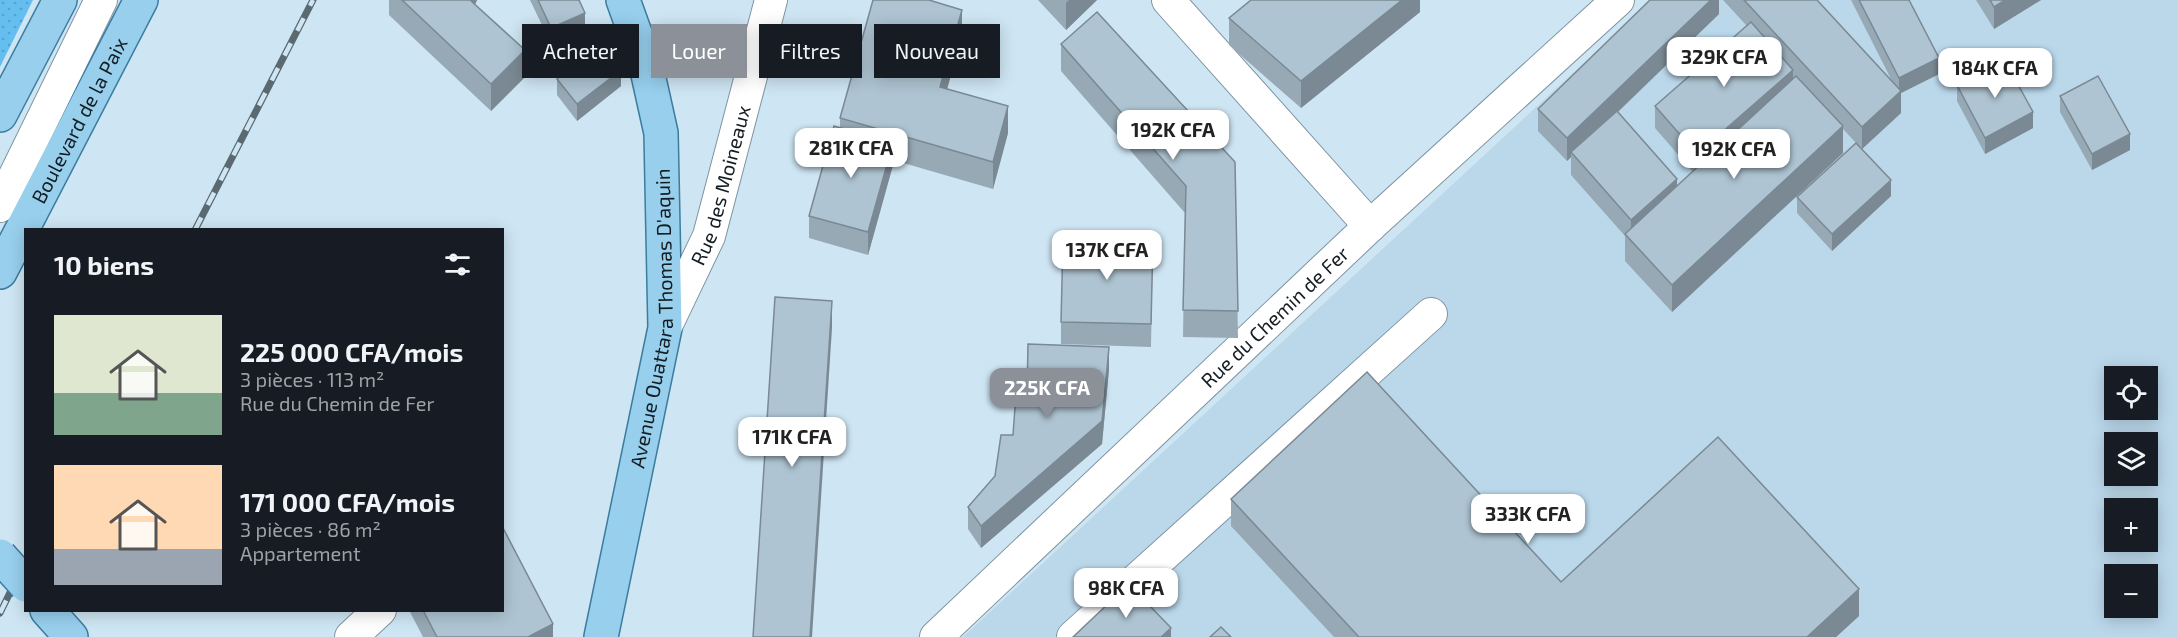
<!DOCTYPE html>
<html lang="fr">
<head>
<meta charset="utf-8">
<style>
  :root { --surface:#171b24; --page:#242831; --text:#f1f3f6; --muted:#9ea1a6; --accent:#8c9099 }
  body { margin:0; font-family:"Exo 2",sans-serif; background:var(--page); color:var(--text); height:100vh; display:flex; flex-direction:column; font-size:22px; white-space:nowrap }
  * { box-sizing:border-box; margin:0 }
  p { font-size:20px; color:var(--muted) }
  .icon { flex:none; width:33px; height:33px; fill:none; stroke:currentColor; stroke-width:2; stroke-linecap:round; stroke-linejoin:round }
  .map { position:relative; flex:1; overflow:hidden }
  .sheet { position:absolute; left:24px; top:228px; width:480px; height:384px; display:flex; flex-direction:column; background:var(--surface); border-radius:0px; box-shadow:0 3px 15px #0003 }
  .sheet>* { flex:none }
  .hud { position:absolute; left:522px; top:24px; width:570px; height:54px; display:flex; gap:12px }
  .tools { position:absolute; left:2104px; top:366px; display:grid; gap:12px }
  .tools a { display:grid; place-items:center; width:54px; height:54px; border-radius:0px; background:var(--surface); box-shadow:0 3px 15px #0003; font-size:30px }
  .price { position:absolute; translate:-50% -51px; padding:0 14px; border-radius:12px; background:#fff; color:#222; font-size:20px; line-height:39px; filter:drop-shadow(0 2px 3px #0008) }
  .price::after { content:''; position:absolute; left:50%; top:36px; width:18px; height:14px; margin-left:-9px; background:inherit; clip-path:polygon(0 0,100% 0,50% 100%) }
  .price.current { background:var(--accent); color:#fff }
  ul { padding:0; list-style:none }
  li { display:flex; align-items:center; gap:18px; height:150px; padding:0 30px }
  li span { display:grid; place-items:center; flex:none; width:168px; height:120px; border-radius:0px; color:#555 }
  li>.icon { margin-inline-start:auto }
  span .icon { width:72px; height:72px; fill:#fffc; stroke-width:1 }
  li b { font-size:26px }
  h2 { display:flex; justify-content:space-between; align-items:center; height:72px; padding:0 30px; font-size:26px }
  .tag { padding:0 21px; border-radius:0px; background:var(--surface); box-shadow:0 3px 15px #0003; font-size:21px; line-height:54px }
  .tag.current { background:var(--accent); color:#fff }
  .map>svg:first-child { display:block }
  .built { fill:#bbd8eb; fill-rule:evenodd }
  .grass { fill:url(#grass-dots) }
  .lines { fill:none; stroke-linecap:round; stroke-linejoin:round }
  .minor-casing { stroke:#7e94a1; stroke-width:34 }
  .major-casing { stroke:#3c7c9e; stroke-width:36 }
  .minor { stroke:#fff; stroke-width:32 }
  .major { stroke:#97cfed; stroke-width:33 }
  .rail-casing { stroke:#5b6971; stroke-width:7 }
  .rail { stroke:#cee5f3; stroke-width:4.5; stroke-dasharray:14; stroke-linecap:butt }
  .major-bridge-casing { stroke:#3c7c9e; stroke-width:36; stroke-linecap:butt }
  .major-bridge { stroke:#97cfed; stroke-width:33 }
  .wall { fill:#96a9b5 }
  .shaded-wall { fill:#7a8993 }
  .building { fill:#aec4d2; stroke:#7a8993; stroke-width:1.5 }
  .labels { text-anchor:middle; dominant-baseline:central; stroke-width:4.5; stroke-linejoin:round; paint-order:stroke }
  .street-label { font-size:20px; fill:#141d22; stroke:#cee5f3 }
</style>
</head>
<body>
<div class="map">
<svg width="2177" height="637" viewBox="0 0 2177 637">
  <defs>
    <pattern id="grass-dots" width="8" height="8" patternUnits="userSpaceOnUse" patternTransform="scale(1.5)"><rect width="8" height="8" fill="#64bef0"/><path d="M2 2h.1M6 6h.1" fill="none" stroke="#56a3ce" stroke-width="1.8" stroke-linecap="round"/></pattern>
  </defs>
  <rect width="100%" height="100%" fill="#cee5f3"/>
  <path class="built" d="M1652 0H2177V637H963ZM2115 376H2148V410H2115ZM2115 442H2148V476H2115ZM2115 508H2148V542H2115ZM2115 574H2148V608H2115Z"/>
  <path class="grass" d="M0 0H33L0 67Z"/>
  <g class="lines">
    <defs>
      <g id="minor">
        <path d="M1168 0 1370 226"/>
        <path d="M0 206 101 0"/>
        <path id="s1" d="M665 328 709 236 771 0"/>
        <path d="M351 637 380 610"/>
        <path id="s2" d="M936 637 1370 226 1618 0"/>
        <path d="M1073 637 1431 314"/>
      </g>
      <g id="major">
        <path d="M0 115 60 0"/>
        <path id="s3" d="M0 272 141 0"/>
        <path d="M47 610 71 637"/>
        <path id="s4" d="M601 637 665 328 661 133 645 61 623 0"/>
      </g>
    </defs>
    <use href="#minor" class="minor-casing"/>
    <use href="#major" class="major-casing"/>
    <use href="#minor" class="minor"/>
    <use href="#major" class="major"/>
    <defs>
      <g id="rail">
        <path d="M195 230 313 0"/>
        <path d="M0 613 26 560"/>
      </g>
    </defs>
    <use href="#rail" class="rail-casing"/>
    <use href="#rail" class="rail"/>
    <defs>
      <path id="major-bridge" d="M0 556 26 585"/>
    </defs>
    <use href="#major-bridge" class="major-bridge-casing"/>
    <use href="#major-bridge" class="major-bridge"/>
  </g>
  <g class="wall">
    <path d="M389 0H477L475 5 525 77 491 111 389 15Z"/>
    <path d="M530 0H579L585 29 551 44Z"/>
    <path d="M1038 0H1097L1066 30Z"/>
    <path d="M1420 0V12L1301 108 1229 45V18Z"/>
    <path d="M1719 0V14L1618 112 1677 186 1693 172 1655 128V106L1747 26 1723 0H1817L1892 81 1851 0H1909L1939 74 1901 93V113L1862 149 1891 196 1832 251 1797 213V197L1856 143 1843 129V153L1672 312 1625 261V236L1571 175V157L1567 161 1538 131V109Z"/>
    <path d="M1976 0H2041L1994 29Z"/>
    <path d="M962 36 947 89 1008 133 993 189 893 160V165L868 255 809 238V216L840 128V118Z"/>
    <path d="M1061 44 1235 162 1238 338 1183 337 1185 213 1061 71Z"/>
    <path d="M557 79 621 86 577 121 557 95Z"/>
    <path d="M1957 85 2033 128 1985 154 1957 101Z"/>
    <path d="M2060 96 2130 150 2092 170 2060 112Z"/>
    <path d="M1153 241 1151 347 1061 344V322Z"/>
    <path d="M1109 369 1102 444 981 548 968 529V507L995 476 1013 435 1027 394Z"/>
    <path d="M1231 499 1561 582 1859 616 1836 637H1334L1231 526Z"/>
    <path d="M409 610H502L553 637H423Z"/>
  </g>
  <g class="shaded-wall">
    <path d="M466 0H477L466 23Z"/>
    <path d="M1069 0H1097L1066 30V3Z"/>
    <path d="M1402 0H1420V12L1301 108V81Z"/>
    <path d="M1711 0H1719V14L1573 155 1571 152V157L1567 161V138Z"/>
    <path d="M2005 0H2041L1994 29V7Z"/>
    <path d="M962 10V36L940 114V87Z"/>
    <path d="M585 13V29L551 44V28Z"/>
    <path d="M525 50V77L491 111V84Z"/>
    <path d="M1939 58V74L1901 93V113L1862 149V127L1899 92V78Z"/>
    <path d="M621 70V86L577 121V104Z"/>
    <path d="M1793 70V93L1697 177V154Z"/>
    <path d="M1008 106V133L993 189V162Z"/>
    <path d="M2033 112V128L1985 154V138Z"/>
    <path d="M1843 126V153L1672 312V285Z"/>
    <path d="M2130 134V150L2092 170V154Z"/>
    <path d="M893 143V165L868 255V232Z"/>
    <path d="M1677 179V201L1631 243V220Z"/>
    <path d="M1891 180V196L1832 251V234Z"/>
    <path d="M832 301V328L812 637H810Z"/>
    <path d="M1109 347V369L1102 444 981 548V526Z"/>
    <path d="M1859 589V616L1836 637H1807Z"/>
    <path d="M553 624V637H528Z"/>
    <path d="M1171 628V637H1161Z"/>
  </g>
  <g class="building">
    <path d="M402 0H470L525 50 491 84Z"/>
    <path d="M538 0H579L585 13 551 28Z"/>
    <path d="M873 0H929L962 10 940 87 1008 106 993 162 840 118Z"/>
    <path d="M1251 0H1402L1301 81 1229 18Z"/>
    <path d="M1650 0H1711L1567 138 1538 109Z"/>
    <path d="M1744 0H1817L1901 91 1862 127Z"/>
    <path d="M1859 0H1909L1939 58 1899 78Z"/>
    <path d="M1990 0H2005L1994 7Z"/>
    <path d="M1097 12 1235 162 1238 311 1183 310 1186 186 1061 44Z"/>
    <path d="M1751 22 1793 70 1697 154 1655 106Z"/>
    <path d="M601 44 621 70 577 104 557 79Z"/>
    <path d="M2004 59 2033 112 1985 138 1957 85Z"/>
    <path d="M1796 76 1843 126 1672 285 1625 234Z"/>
    <path d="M2098 76 2130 134 2092 154 2060 96Z"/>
    <path d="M1617 111 1677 179 1631 220 1571 152Z"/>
    <path d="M834 126 893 143 868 232 809 216Z"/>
    <path d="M1856 143 1891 180 1832 234 1797 197Z"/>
    <path d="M1063 239 1153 241 1151 324 1061 322Z"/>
    <path d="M775 297 832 301 810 637H753Z"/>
    <path d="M1028 344 1109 347 1102 421 981 526 968 507 995 476 1001 435H1013L1016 394H1027Z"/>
    <path d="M1367 372 1561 582 1718 437 1859 589 1807 637H1359L1231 499Z"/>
    <path d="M502 526 553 624 528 637H437L423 610H502Z"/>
    <path d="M1129 584 1171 628 1161 637H1073Z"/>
    <path d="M1221 627 1231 637H1210Z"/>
  </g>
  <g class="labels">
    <g class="street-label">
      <text stroke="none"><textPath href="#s3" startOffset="171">Boulevard de la Paix</textPath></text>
      <text stroke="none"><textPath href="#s1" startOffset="154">Rue des Moineaux</textPath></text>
      <text stroke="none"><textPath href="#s2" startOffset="466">Rue du Chemin de Fer</textPath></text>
      <text stroke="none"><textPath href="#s4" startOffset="324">Avenue Ouattara Thomas D'aquin</textPath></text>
    </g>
  </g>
</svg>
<div class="tools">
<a><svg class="icon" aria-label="locate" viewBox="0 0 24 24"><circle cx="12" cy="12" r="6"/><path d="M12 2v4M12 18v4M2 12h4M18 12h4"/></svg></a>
<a><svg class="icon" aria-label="layers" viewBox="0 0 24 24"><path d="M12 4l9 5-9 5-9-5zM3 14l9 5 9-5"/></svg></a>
<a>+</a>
<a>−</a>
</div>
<b class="price" style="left:1724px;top:88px">329K CFA</b>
<b class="price" style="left:1995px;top:99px">184K CFA</b>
<b class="price" style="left:1173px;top:161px">192K CFA</b>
<b class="price" style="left:851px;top:179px">281K CFA</b>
<b class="price" style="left:1734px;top:180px">192K CFA</b>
<b class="price" style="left:1107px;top:281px">137K CFA</b>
<b class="price current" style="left:1047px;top:419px">225K CFA</b>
<b class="price" style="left:792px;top:468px">171K CFA</b>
<b class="price" style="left:1528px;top:545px">333K CFA</b>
<b class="price" style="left:1126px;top:619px">98K CFA</b>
<div class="hud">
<a class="tag">Acheter</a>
<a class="tag current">Louer</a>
<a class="tag">Filtres</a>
<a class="tag">Nouveau</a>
</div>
<section class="sheet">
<h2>10 biens<svg class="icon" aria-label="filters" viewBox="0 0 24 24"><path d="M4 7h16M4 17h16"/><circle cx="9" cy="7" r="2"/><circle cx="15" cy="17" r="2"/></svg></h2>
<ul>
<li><span style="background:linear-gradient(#dfe7d0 65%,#7fa58c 0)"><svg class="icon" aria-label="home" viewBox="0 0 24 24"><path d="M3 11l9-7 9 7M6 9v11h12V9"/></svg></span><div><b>225 000 CFA/mois</b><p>3 pièces · 113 m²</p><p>Rue du Chemin de Fer</p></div></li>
<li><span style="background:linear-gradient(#ffd9b3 70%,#9aa5b1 0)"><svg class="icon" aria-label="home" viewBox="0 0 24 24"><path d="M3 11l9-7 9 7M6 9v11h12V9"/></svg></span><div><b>171 000 CFA/mois</b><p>3 pièces · 86 m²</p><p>Appartement</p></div></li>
</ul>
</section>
</div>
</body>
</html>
